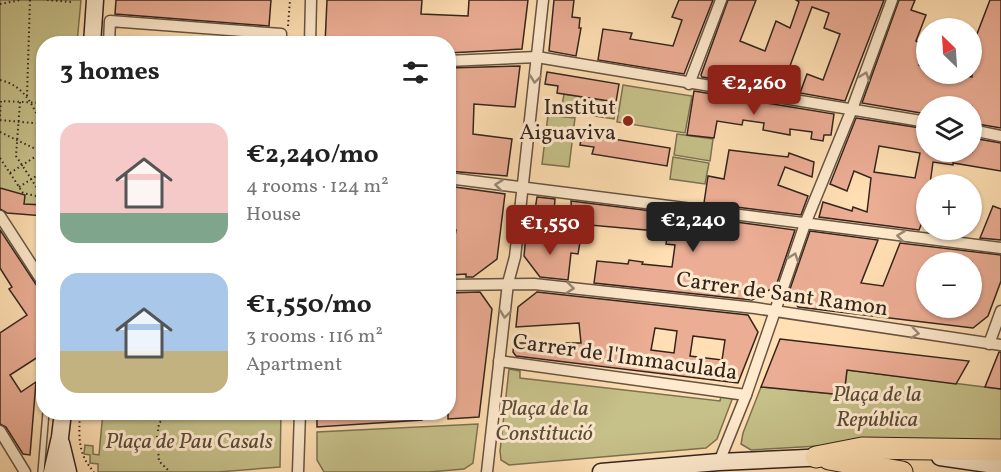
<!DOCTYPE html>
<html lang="en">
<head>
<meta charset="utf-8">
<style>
  :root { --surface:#fff; --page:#f2f2f2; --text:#222; --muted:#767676; --accent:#8f2418 }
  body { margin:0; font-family:Vollkorn,serif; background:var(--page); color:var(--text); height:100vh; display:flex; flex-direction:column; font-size:22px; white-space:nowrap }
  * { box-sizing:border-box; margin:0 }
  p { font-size:20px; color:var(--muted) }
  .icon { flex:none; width:33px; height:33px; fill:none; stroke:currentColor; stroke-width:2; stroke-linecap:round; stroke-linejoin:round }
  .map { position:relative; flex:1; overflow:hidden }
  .side { position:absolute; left:36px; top:36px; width:420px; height:384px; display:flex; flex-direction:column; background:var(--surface); border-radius:24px; box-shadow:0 2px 4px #0004 }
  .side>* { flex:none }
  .needle { width:39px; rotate:335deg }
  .controls { position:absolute; left:916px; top:18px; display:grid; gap:12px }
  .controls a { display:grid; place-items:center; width:66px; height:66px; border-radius:50%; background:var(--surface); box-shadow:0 2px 4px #0004; font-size:30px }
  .price { position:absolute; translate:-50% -51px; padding:0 14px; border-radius:6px; background:var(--accent); color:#fff; font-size:20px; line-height:39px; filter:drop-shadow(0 2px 3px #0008) }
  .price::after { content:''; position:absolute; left:50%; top:36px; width:18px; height:14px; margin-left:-9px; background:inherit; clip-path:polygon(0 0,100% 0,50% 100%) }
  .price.current { background:#222; color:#fff }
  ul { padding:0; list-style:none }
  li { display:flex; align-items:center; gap:18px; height:150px; padding:0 24px }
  li span { display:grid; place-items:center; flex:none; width:168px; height:120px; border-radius:18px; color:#555 }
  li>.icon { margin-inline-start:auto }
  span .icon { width:72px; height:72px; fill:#fffc; stroke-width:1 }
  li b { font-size:26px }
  h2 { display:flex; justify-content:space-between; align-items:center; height:72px; padding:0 24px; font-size:26px }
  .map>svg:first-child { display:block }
  .green { fill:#c6c089; stroke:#7c7253; stroke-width:1.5 }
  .building { fill:#ecad95; stroke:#33251d; stroke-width:1.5; fill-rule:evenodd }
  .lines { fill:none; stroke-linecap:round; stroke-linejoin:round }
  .lane-casing { stroke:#665442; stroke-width:8 }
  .street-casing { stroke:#665442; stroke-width:13 }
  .secondary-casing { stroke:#33251d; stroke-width:19 }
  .highway-casing { stroke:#33251d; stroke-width:23 }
  .path { stroke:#33251d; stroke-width:2; stroke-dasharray:1.5 3; stroke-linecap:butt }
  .lane { stroke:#ffeace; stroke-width:5 }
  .street { stroke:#ffeace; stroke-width:10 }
  .secondary { stroke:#ffeace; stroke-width:16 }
  .highway { stroke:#ffdfb3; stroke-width:21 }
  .oneway { stroke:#998876 }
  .poi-dot { fill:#8f2418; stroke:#ffeace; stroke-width:2 }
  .labels { text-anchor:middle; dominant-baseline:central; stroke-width:6; stroke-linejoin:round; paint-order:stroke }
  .poi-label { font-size:22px; fill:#33251d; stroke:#ffeace; text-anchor:end }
  .street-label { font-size:22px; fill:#33251d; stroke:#ffeace }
  .park-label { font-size:22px; font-style:italic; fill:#584c38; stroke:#ffeace }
</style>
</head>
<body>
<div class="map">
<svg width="1001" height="472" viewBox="0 0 1001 472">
  <rect width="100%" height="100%" fill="#ffdfb3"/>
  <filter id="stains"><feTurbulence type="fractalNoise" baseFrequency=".00333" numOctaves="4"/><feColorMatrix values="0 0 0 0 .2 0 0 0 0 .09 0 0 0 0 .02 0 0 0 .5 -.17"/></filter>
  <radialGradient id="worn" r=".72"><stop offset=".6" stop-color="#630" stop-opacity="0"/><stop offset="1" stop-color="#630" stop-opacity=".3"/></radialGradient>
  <g class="green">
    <path d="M0 0H81L77 43 44 44 43 216 0 201Z"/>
    <path d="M623 85 692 96 685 133 617 122Z"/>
    <path d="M564 94 616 102 614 119 561 111Z"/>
    <path d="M548 115 575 118 569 167 542 164Z"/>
    <path d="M677 134 713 139 710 161 674 155Z"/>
    <path d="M673 157 709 163 705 184 670 179Z"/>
    <path d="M509 369 520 371V378L720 401 721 396 733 397 717 439 706 448 509 465 501 460 500 451Z"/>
    <path d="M847 370 1001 389V443L906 441 751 450 741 444 743 433 761 387 844 395Z"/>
    <path d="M103 412 281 413 280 467 218 472H98V464L90 463V455L84 454 85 445 93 446V454L99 455Z"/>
    <path d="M478 424 473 463 464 469 429 472H324L317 460V432Z"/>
  </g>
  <g class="building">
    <path d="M116 0H271L269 26 115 14Z"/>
    <path d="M327 0H422L421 14 468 16 469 0H528L522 49 448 53V44H325Z"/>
    <path d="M554 0H574L572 17 580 18 579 28H581L576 56 549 51Z"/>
    <path d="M679 0H713L684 74 598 60 603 29 632 33 630 39 673 46 682 20 672 17Z"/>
    <path d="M728 0H756L740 41 765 51 776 21 790 28 799 2 796 0H884L845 101 800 93 807 74 823 80 840 34 824 28 829 13 812 7 781 90 702 77 701 75Z"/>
    <path d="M899 0H915L911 10 926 15 916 41 927 46 919 65 927 68V74H950L972 77V47L990 0H1001V128L972 123V106H927V114L862 103Z"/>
    <path d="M520 66 515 107 474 104 473 134 512 139 507 176 448 171V68Z"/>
    <path d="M547 72 619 84 616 102 557 93 558 86 545 84Z"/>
    <path d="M694 91 834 114 831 135H824L823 141 811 139 812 132 790 129V135L763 130 764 123 743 120 742 125 717 121 714 138 687 135Z"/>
    <path d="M856 118 927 129V152H972V138L1001 143V171L953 163V165L933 162 930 184H927V210L919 230 819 217 823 202 852 211 853 207 867 212 871 178 854 171 847 191 830 184ZM879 146 920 153 915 178 874 172Z"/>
    <path d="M582 134 670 148 667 166 592 154 594 147 580 145Z"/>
    <path d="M729 150 788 157 789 153 814 162 812 177 785 167 778 185 808 196 801 215 704 203 708 176 724 179Z"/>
    <path d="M448 186 505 194 497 259 473 277H466V274L451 275 449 249 453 248 456 230H448Z"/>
    <path d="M0 188 25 195 24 204 44 205V216L7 213 0 209Z"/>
    <path d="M537 197 555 199 554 212 535 210Z"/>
    <path d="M571 201 668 213 795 230 776 286 752 300 594 283 597 261 628 264 629 260 643 262 642 264 672 267 675 245 666 244 668 232 590 225 589 235 573 232Z"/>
    <path d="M993 206 1001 209V240L980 238Z"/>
    <path d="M0 230 43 295 38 357 10 375 21 392 36 382 30 455 23 454 6 427 0 424V333L27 315 9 289 12 287 0 268Z"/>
    <path d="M810 231 878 240 861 283 883 286 900 243 1001 255V281L988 316 973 328 798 307 789 292ZM927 262H972V308H927Z"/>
    <path d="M526 235 580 242 578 254 571 253 568 280 540 277 524 256Z"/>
    <path d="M480 292 492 309 479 417 448 419V293Z"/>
    <path d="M537 292 748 315 758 332 738 383 516 356 513 352 514 343H581L579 323 516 327 518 307ZM655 328 677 331 674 353 651 350ZM693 336 725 340 722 360 690 356Z"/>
    <path d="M780 339 969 361 956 384 847 370 844 395 761 387Z"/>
    <path d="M999 352H1001V389L985 387Z"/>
    <path d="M317 412H422V420L317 427Z"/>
  </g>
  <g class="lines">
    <defs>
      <path id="lane" d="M41 472 46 412"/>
      <g id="street">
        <path d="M122 44 109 43 110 21 281 34V44"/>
        <path d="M310 44 311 0"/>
        <path d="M448 61 537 57 927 122"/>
        <path d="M689 84 721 0"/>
        <path d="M972 130 1001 136"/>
        <path d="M448 178 1001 248"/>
        <path d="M0 216 44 284"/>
        <path d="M448 285 534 284 755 308 1001 345"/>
        <path d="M989 344 1001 311"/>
        <path d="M499 361 746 395"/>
        <path d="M0 431 25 472"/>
        <path d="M724 463 719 462 746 395 805 224 852 109 892 0"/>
        <path d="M298 472 300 412"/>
        <path d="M487 472 508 283 515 257 543 0"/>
      </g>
      <g id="secondary">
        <path d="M92 44 95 0"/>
        <path d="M61 443 68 472"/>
        <path d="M940 457 1001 466"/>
        <path d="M52 472 60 437 63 412"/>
        <path d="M601 472 719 462 828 457"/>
      </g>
      <g id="highway">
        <path d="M816 457 862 448 1001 450"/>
        <path d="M829 459 902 472"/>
      </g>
    </defs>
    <use href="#lane" class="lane-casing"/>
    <use href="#street" class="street-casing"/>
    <use href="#secondary" class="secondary-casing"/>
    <use href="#highway" class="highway-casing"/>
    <g class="path">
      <path d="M47 0 71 2"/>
      <path d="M0 4 21 0"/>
      <path d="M288 26 290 0"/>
      <path d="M0 80C26 86 33 107 44 129"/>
      <path d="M27 96 30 0"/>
      <path d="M20 102 16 156 43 197"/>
      <path d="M0 116 1 101 44 103"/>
      <path d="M0 120 44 124"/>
      <path d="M0 132 44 153"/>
      <path d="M0 158 23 193 41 197"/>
      <path d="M10 173 41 153"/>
      <path d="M19 187 44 171"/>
      <path d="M80 412C79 437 77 453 94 472"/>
      <path d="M158 431 159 423 171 412"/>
      <path d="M157 436 159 461 170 472"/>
    </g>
    <use href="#lane" class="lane"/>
    <use href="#street" class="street"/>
    <use href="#secondary" class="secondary"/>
    <use href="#highway" class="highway"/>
  </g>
  <defs><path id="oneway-chevron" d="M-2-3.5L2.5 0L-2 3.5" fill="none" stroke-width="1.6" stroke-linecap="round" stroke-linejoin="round" transform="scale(1.5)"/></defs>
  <g class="oneway">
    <use href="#oneway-chevron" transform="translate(865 76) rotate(-70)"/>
    <use href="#oneway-chevron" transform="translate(535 79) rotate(97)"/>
    <use href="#oneway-chevron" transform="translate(499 185) rotate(-173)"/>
    <use href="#oneway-chevron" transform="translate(901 236) rotate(-173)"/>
    <use href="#oneway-chevron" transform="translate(794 257) rotate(-70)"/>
    <use href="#oneway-chevron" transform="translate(570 288) rotate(6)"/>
    <use href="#oneway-chevron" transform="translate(505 314) rotate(97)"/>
    <use href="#oneway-chevron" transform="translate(915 333) rotate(8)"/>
  </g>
  <circle class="poi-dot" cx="628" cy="121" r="6"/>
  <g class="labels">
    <g class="poi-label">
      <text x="616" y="108">Institut<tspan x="616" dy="25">Aiguaviva</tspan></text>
    </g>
    <g class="street-label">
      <text transform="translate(782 295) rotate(8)">Carrer de Sant Ramon</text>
      <text transform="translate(625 358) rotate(8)">Carrer de l'Immaculada</text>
    </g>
    <g class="park-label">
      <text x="877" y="395">Plaça de la<tspan x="877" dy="25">República</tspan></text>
      <text x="544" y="409">Plaça de la<tspan x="544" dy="25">Constitució</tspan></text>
      <text x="189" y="442">Plaça de Pau Casals</text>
    </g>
  </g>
  <rect width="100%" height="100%" filter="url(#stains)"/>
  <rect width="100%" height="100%" fill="url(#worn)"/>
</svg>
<div class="controls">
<a><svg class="needle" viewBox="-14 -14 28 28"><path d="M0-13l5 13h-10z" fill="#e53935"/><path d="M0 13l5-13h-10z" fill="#767676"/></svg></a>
<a><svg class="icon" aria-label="layers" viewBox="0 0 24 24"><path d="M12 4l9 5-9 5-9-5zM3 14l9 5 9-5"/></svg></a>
<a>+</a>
<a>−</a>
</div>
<b class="price" style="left:754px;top:116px">€2,260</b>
<b class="price current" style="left:693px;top:253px">€2,240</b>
<b class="price" style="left:550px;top:256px">€1,550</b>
<section class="side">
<h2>3 homes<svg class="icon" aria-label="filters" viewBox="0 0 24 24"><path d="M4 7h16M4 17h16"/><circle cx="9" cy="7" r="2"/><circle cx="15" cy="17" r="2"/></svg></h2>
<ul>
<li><span style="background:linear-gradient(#f6c9c9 75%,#7fa58c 0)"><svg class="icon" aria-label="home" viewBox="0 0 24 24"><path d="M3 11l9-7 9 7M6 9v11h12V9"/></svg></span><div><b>€2,240/mo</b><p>4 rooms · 124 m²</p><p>House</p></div></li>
<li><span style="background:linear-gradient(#a9c7e8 65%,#c2b280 0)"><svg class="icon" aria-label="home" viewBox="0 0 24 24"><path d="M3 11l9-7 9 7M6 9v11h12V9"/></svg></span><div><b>€1,550/mo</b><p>3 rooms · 116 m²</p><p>Apartment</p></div></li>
</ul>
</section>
</div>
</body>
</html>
